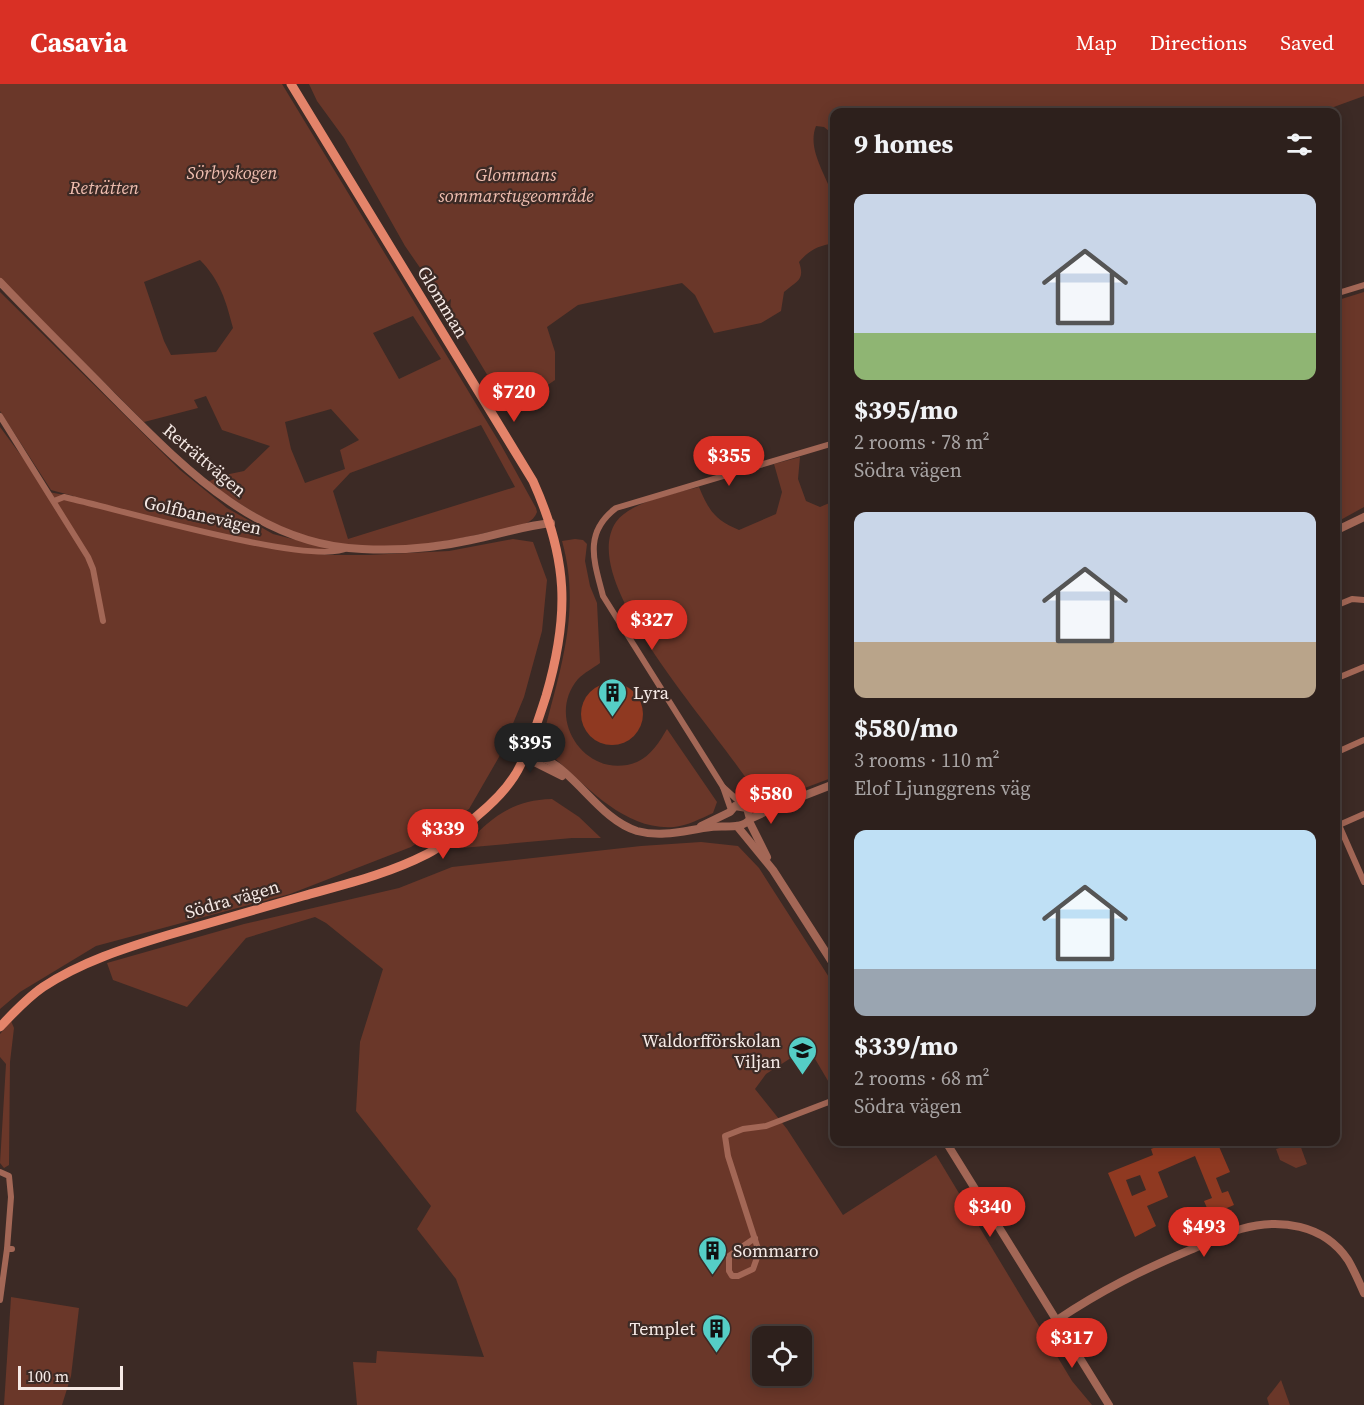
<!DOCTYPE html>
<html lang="en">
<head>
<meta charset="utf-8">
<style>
  :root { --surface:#2d201c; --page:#352825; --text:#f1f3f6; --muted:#a7a3a3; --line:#483e3b; --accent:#d93025 }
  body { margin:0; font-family:"Source Serif 4",serif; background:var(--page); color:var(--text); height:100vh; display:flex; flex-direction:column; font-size:22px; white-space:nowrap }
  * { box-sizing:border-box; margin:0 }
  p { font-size:20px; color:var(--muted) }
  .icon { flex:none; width:33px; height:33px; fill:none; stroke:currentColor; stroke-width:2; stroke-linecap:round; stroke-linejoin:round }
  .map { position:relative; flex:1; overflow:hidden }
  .drawer { position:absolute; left:830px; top:24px; width:510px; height:1038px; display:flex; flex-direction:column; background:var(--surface); border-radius:12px; box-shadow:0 3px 15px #0003,0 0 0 2px var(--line) }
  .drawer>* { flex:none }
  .fabs { position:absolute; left:752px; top:1242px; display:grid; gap:12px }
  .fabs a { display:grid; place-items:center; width:60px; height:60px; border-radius:12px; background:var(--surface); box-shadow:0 3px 15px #0003,0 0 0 2px var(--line); font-size:30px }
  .scale { position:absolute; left:18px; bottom:15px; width:105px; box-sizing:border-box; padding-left:6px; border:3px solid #f6eae6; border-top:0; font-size:16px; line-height:21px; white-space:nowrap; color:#f6eae6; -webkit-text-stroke:4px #3c2a25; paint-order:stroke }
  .price { position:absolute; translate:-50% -51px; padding:0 14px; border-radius:21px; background:var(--accent); color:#fff; font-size:20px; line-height:39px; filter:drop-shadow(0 2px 3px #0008) }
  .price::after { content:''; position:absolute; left:50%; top:36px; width:18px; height:14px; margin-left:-9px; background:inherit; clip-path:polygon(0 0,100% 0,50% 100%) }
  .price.selected { background:#222; color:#fff }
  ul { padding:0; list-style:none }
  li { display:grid; align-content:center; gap:12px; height:318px; padding:0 24px }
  li span { display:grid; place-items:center; height:186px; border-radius:12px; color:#555 }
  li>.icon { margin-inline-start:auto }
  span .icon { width:108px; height:108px; fill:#fffc; stroke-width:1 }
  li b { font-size:26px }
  h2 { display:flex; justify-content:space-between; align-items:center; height:72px; padding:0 24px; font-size:26px }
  header { display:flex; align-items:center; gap:36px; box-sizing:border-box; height:84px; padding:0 30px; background:var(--accent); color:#fff }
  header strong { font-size:28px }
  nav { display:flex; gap:33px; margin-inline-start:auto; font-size:21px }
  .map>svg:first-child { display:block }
  .green { fill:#6a3729; fill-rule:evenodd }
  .building { fill:#8f3921; fill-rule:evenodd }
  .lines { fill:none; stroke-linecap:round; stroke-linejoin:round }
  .minor { stroke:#a36756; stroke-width:6 }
  .tertiary { stroke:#a36756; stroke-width:8 }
  .secondary { stroke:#e4846a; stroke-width:9 }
  .labels { text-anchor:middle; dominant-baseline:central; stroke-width:4.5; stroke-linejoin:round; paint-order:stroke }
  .park-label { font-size:18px; font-style:italic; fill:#f0beb0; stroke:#3c2a25 }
  .street-label { font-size:18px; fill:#f6eae6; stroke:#3c2a25 }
  .poi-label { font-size:18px; fill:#f6eae6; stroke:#3c2a25; text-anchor:start }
</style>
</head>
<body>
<header>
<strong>Casavia</strong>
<nav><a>Map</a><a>Directions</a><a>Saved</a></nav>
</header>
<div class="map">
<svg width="1364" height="1321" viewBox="0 0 1364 1321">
  <rect width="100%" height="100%" fill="#3c2a25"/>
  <g class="green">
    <path d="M0 0H282L501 361 536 424 537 428C532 444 504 445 489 448 447 458 387 468 344 462 293 456 248 426 208 398L220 392 244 387 270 362 222 346 206 312 194 316 198 324 144 338 0 194ZM200 176C220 196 226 217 233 244L216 268 171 271 164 257 144 198ZM413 232 441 275 399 295 373 249ZM331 325 359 356 340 366 345 385 305 399 291 365 285 338ZM481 341 515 403 348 455 333 407 350 389Z"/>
    <path d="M309 0H1364V12L1320 28H834V51L824 43 816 42C806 67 829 94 834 117 837 130 834 146 834 159 818 162 809 166 799 178 805 196 798 196 784 208L781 227 761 239 714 249 695 211 682 199 578 221 547 243 555 268V296L533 311 512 332 459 244 450 225 451 215 445 220 405 162 344 54 317 17Z"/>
    <path d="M0 208 180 386 227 424 273 450 335 466H289L326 471H368L449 467 513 455 533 458 547 496 542 547 524 613 499 673 469 725 411 763 290 810 96 862 20 908 0 925V343L48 408 77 413 51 406 0 327Z"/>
    <path d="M1364 208V423L1335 439V217Z"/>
    <path d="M800 373 798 395 806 417 820 423 834 417V693L762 720C733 661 573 502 616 438 630 418 676 409 699 403 709 427 715 436 739 446L776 430 782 408 774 380Z"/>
    <path d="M575 455 583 456 587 460 585 477 590 502 597 519 600 579C593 584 584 589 578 595 544 635 587 698 637 678 651 672 660 657 667 645L717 718 713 729C702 734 687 742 674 743 621 747 582 696 545 666L542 657C559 588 582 528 562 457Z"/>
    <path d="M552 715 579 733 601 754H572L462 764C490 735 510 716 552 715Z"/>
    <path d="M701 758 738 762 759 784 834 901V1007L808 963 766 990 755 1005 787 1045 843 1131 936 1071 1072 1297 1092 1321H357L353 1278 376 1279 377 1267 484 1273 456 1195 417 1145 431 1122 356 1027 360 958 383 885 326 839 315 833 246 854 187 923 113 896 107 879 244 840 399 804 452 783 641 762ZM762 1252H801V1292H762Z"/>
    <path d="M11 937 14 944 10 978 9 1081 4 1084 0 1079 6 980 0 973V950Z"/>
    <path d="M1299 1058 1307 1080 1296 1084 1280 1076 1276 1065Z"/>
    <path d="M11 1213 79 1224 71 1292 62 1321H4Z"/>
    <path d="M1281 1296 1290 1321H1269L1267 1314Z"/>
  </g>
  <g class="building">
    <circle cx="612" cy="630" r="31"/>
    <path d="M1168 1058H1186L1187 1060 1217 1058 1230 1088 1216 1094 1222 1109 1228 1107 1234 1121 1210 1131 1204 1117 1212 1114 1195 1072 1158 1088 1168 1113 1147 1122 1156 1142 1135 1153 1108 1089 1153 1071 1151 1065ZM1140 1091 1146 1106 1132 1112 1126 1096Z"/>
  </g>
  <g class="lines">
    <g class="minor">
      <path d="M1335 210 1364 201"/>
      <path d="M0 332 88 473 93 485 103 537"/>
      <path d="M54 417 64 413 72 415C117 425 315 483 347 464"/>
      <path d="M1335 522 1352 515 1364 516"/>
      <path d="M1335 595 1364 583"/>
      <path d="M1335 669 1364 656"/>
      <path d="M723 703 744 722"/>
      <path d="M731 726 723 703 603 512C594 477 583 449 616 424L834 359"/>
      <path d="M1335 732 1364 798"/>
      <path d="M1339 741 1364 730"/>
      <path d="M0 1088 9 1092 11 1113 7 1165"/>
      <path d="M755 1154 729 1172V1187L732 1192H738L753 1185 759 1168 728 1072 725 1052 743 1045 766 1042 834 1016"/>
      <path d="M0 1216 7 1165H12"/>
    </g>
    <g class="tertiary">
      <path d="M0 198C37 237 75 274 112 312 182 382 256 461 362 465 398 467 435 464 471 456 497 451 523 442 551 439"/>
      <path d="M1335 447 1364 433"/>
      <path d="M525 669C569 672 594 734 637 747 663 754 686 746 711 743 724 741 742 746 750 735L747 724"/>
      <path d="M525 669 532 677 562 692"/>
      <path d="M750 735 780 721 834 700"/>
      <path d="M749 737 767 773"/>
      <path d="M701 742 730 728 735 722 747 724 780 721"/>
      <path d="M737 742 773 786 834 881"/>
      <path d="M946 1058 1109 1321"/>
      <path d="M1057 1236C1102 1206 1140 1187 1190 1166 1207 1159 1224 1150 1241 1145 1279 1134 1324 1140 1348 1176 1354 1186 1359 1198 1364 1209"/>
    </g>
    <path class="secondary" d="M0 943C13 929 27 914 43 903 81 878 125 864 168 851 213 838 258 825 303 812 346 800 388 790 427 770 446 760 462 745 477 732 494 718 512 700 521 680 531 659 539 634 546 612 570 530 568 475 533 397L291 0"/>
  </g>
  <defs>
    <symbol id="building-pin" viewBox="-11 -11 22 30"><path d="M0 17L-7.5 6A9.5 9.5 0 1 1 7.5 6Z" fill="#55cec6" stroke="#3c2a25"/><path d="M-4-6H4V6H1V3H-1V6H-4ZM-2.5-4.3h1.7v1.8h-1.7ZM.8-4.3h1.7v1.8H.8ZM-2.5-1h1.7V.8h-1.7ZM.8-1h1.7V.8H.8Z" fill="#111"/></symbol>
    <symbol id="school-pin" viewBox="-11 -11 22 30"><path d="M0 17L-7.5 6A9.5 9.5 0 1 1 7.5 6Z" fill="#55cec6" stroke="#3c2a25"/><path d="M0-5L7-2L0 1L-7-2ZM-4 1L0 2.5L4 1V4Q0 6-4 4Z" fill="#111"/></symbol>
  </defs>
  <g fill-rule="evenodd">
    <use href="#building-pin" x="596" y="592" width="33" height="45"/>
    <use href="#school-pin" x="786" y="950" width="33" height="45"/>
    <use href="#building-pin" x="696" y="1150" width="33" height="45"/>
    <use href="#building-pin" x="700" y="1228" width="33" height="45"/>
  </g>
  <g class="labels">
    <g class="park-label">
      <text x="232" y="88">Sörbyskogen</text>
      <text x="516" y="90">Glommans<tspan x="516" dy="21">sommarstugeområde</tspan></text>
      <text x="104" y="103">Reträtten</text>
    </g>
    <g class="street-label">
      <text transform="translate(443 218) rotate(59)">Glomman</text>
      <text transform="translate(205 376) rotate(40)">Reträttvägen</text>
      <text transform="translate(203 431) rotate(13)">Golfbanevägen</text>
      <text transform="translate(232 815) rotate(-16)">Södra vägen</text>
    </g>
    <g class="poi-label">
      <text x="633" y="608">Lyra</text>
      <text x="781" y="956" text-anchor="end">Waldorfförskolan<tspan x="781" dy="21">Viljan</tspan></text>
      <text x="733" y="1166">Sommarro</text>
      <text x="695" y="1244" text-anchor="end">Templet</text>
    </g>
  </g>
</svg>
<div class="fabs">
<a><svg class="icon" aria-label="locate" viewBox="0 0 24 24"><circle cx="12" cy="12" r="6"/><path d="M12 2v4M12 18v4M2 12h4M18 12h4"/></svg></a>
</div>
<div class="scale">100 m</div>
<b class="price" style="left:514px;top:339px">$720</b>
<b class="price" style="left:729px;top:403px">$355</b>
<b class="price" style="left:652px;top:567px">$327</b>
<b class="price selected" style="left:530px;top:690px">$395</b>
<b class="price" style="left:771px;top:741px">$580</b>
<b class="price" style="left:443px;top:776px">$339</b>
<b class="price" style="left:990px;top:1154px">$340</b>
<b class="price" style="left:1204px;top:1174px">$493</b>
<b class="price" style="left:1072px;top:1285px">$317</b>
<section class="drawer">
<h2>9 homes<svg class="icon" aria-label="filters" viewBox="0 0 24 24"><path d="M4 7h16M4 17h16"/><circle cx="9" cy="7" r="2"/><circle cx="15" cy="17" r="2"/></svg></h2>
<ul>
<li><span style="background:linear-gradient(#c9d6e8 75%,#8fb573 0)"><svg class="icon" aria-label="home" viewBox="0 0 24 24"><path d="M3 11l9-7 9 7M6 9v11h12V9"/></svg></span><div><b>$395/mo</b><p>2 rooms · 78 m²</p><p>Södra vägen</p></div></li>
<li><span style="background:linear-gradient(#c9d6e8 70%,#b9a48a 0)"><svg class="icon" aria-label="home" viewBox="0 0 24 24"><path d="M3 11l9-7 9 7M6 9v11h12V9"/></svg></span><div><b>$580/mo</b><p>3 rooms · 110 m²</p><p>Elof Ljunggrens väg</p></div></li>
<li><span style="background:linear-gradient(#bfe0f5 75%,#9aa5b1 0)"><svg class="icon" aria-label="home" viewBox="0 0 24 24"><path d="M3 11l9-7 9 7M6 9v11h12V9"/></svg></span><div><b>$339/mo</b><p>2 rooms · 68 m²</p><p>Södra vägen</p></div></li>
</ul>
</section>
</div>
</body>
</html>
